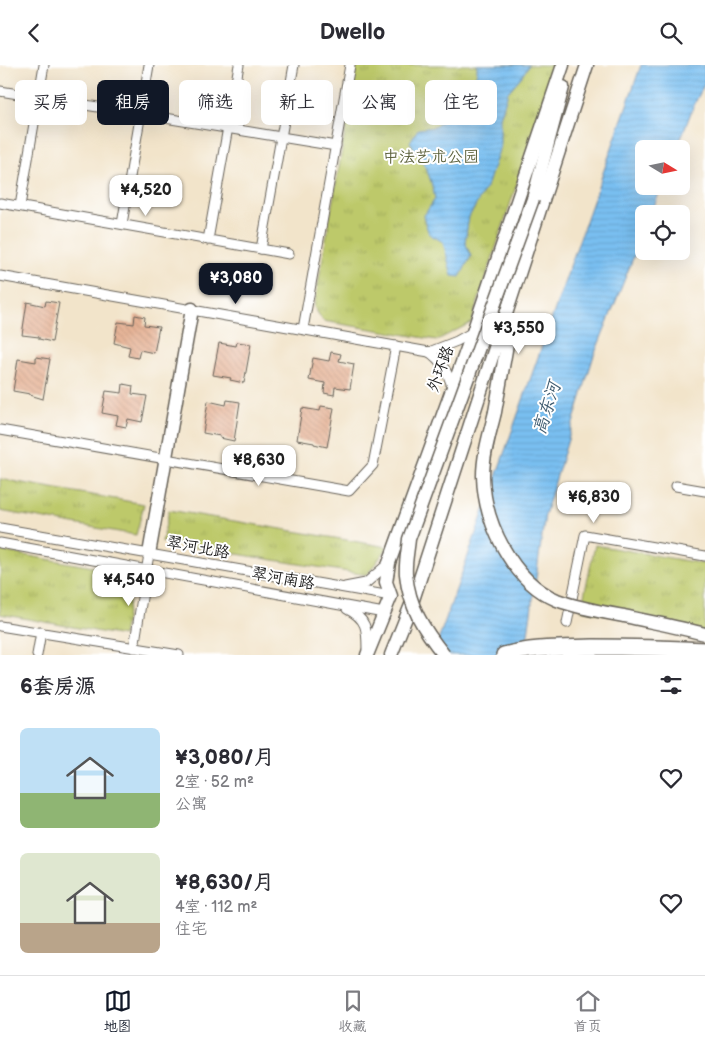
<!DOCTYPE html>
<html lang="zh">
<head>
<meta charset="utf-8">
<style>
  :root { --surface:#fff; --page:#f7f7f7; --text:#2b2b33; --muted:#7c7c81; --line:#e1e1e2; --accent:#111827 }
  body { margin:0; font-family:"Balsamiq Sans","LXGW WenKai TC",sans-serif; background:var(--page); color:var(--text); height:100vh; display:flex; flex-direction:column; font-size:19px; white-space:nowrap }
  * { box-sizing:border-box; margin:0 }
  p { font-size:16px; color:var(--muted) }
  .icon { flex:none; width:28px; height:28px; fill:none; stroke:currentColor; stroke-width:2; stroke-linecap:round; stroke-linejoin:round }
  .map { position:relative; height:590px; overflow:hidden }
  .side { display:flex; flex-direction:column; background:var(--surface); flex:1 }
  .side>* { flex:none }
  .guide { position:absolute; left:15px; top:15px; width:675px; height:45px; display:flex; gap:10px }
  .needle { width:32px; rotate:100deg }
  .tools { position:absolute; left:635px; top:75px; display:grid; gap:10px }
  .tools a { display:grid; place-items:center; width:55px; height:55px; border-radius:8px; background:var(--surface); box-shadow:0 5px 20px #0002; font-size:25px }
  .price { position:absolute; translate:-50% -42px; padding:0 11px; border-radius:10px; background:#fff; color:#222; font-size:16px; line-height:32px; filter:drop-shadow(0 1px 2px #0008) }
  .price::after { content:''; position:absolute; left:50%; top:30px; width:15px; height:11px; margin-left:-8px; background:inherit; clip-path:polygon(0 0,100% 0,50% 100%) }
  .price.on { background:var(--accent); color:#fff }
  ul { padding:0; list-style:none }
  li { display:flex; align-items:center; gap:15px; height:125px; padding:0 20px }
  li span { display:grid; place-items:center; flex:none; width:140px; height:100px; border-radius:8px; color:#555 }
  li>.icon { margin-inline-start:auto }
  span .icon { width:60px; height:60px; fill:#fffc; stroke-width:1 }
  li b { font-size:21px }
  h2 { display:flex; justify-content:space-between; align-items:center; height:60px; padding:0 20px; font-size:21px }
  .tag { padding:0 18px; border-radius:8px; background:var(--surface); box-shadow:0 5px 20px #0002; font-size:18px; line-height:45px }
  .tag.on { background:var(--accent); color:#fff }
  header { display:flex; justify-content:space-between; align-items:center; height:65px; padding:0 20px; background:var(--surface); font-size:22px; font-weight:600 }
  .dock { display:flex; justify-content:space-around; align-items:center; height:70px; border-top:1px solid var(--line); background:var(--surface); font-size:14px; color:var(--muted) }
  .dock a { display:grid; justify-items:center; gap:2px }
  .dock .on { color:var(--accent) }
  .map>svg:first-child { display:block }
  .park { fill:url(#park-tufts); stroke:#6c7244 }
  .water { fill:url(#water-rules); stroke:#4a6e86 }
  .building { fill:url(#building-back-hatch) }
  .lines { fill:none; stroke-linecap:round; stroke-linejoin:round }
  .street-casing { stroke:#676259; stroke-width:11 }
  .secondary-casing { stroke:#676259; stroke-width:15 }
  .primary-casing { stroke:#676259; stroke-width:18 }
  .street { stroke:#fff; stroke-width:9 }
  .secondary { stroke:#fff; stroke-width:12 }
  .primary { stroke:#fff; stroke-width:15 }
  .secondary-bridge-casing { stroke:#676259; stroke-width:15; stroke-linecap:butt }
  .secondary-bridge { stroke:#fff; stroke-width:12 }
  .labels { text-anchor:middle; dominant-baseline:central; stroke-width:4; stroke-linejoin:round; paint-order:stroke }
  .park-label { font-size:16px; fill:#5c613c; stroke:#fff }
  .street-label { font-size:16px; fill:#1c1c1c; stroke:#fff }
  .water-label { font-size:18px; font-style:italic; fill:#415d71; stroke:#fff }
</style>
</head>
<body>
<header><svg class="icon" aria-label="back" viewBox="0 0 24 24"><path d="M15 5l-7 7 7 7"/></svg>Dwello<svg class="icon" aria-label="search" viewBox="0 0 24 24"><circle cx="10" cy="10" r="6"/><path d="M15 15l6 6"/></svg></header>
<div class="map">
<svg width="705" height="590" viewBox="0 0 705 590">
  <defs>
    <pattern id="park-tufts" width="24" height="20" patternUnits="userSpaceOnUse" patternTransform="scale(1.25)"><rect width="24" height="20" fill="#bdc96b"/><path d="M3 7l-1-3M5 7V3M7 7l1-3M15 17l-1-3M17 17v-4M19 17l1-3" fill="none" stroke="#a2ac5c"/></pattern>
    <pattern id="water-rules" width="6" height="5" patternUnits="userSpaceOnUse" patternTransform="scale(1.25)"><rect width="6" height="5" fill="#79bff1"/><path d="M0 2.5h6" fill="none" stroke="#68a4ce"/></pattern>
    <pattern id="building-back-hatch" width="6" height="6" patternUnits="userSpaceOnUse" patternTransform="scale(1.25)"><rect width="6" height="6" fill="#e5b092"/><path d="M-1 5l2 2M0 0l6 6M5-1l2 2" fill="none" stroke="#c4977d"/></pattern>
  </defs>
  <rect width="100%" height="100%" fill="#fff"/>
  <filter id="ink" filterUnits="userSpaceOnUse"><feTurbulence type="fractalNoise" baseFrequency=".02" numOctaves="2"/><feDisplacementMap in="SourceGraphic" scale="10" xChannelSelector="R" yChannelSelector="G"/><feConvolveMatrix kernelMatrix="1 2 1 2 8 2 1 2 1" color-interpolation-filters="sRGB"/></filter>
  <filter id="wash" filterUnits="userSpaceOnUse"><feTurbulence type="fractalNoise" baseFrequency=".0096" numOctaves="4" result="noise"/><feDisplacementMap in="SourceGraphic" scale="20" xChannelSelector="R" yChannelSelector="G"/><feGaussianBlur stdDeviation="1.12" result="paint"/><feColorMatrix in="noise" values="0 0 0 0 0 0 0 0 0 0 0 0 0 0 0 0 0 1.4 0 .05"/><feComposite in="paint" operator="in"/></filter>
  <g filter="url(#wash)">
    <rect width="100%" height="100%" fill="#f2e4ca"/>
    <g class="park">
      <path d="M357 0H556L471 258 437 275 323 256 314 242Z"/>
      <path d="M0 414 144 439 136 470 0 446Z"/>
      <path d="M169 445 388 482 367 510 162 477Z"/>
      <path d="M595 480 705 499V567L581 545Z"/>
      <path d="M0 486 134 509 123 571 0 549Z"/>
    </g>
    <g class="water">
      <path d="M477 0H529L522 11 508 27 500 53V82L488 119 469 152 465 177 471 191 460 212 452 211 443 177 429 169 423 152 435 134C431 110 423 96 410 77L418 64 435 62 461 40 477 8Z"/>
      <path d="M641 0H705V18L693 42 677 84H644V121H662L651 149H644V166L593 293 545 450 525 590H433Z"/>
    </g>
    <g id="blocks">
      <g class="building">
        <path d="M46 236 59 238 52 277 39 274V272L22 270 27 237 45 241Z"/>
        <path d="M135 250 145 252 144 260 159 262 154 288 140 285 138 293 128 291 130 282 114 278 118 257 134 259Z"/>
        <path d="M237 277 251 279 244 318 230 315 231 313 213 310 219 278 236 281Z"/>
        <path d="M331 287 341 289 339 296 354 299 350 324 335 322 334 330 324 328 325 318 309 315 313 293 329 296Z"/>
        <path d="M36 292 50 294 43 334 30 330V329L13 326 18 294 36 297Z"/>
        <path d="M123 319 133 321 132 329 147 331 142 357 128 354 126 362 116 360 118 351 102 348 106 326 122 328Z"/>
        <path d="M227 335 240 337 234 376 220 373V371L203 368 208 336 226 340Z"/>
        <path d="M321 341 334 343 327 382 314 379V378L297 375 302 343 320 346Z"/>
      </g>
    </g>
  </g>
  <g filter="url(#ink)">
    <use href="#blocks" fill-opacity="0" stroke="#676259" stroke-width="1"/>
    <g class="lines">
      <defs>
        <g id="street">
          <path d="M0 26 336 81"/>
          <path d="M0 138 289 189"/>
          <path d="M20 141 44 0"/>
          <path d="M122 159 149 0"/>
          <path d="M208 175 239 0"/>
          <path d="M261 184 294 0"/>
          <path d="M0 211 429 287 457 276 473 267"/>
          <path d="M303 264 350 0"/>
          <path d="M429 287C441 295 448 307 452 322"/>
          <path d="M0 365 349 426 373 400 396 281"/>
          <path d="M676 421 705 426"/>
          <path d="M0 463 391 531"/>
          <path d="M0 478 384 548"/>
          <path d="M345 522 366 518 389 498"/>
          <path d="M347 544C367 554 367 564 367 584"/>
          <path d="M567 558 585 470 705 491"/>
          <path d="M0 561 179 590"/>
          <path d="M134 583 149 489"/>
          <path d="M37 590 41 567"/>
        </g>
        <g id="secondary">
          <path d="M533 134 563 22"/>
          <path d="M495 347 506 285 510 256"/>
          <path d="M149 489 192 244"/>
          <path d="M367 590 391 531 386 517 389 498 473 267 563 0"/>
          <path d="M391 590 413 535 587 0"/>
        </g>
        <path id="primary" d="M504 590C532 582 563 583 593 582 630 582 667 583 705 585"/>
      </defs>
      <use href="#street" class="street-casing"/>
      <use href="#secondary" class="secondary-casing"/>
      <use href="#primary" class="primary-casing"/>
      <use href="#street" class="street"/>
      <use href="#secondary" class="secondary"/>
      <use href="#primary" class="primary"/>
      <defs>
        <g id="secondary-bridge">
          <path d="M495 347C490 368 483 389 483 411 484 457 512 516 557 535 578 543 602 547 624 551 651 557 678 562 705 569"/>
          <path d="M444 590C424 565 409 542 406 509 405 498 408 485 409 474L533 134"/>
        </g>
      </defs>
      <use href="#secondary-bridge" class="secondary-bridge-casing"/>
      <use href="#secondary-bridge" class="secondary-bridge"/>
    </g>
  </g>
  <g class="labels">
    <g class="park-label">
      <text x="431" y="92">中法艺术公园</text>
    </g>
    <g class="street-label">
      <text transform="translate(441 304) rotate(-70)">外环路</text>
      <text transform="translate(198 483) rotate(10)">翠河北路</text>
      <text transform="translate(283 514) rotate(10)">翠河南路</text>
    </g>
    <g class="water-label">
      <text transform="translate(547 343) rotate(-72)">高东河</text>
    </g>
  </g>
</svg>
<div class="tools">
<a><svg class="needle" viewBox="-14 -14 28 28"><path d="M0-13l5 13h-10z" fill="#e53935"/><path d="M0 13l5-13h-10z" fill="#7c7c81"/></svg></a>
<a><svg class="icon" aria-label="locate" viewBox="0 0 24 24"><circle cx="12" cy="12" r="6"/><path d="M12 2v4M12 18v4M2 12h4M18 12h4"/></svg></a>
</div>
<b class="price" style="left:146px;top:152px">¥4,520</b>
<b class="price on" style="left:236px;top:240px">¥3,080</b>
<b class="price" style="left:519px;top:290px">¥3,550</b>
<b class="price" style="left:259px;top:422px">¥8,630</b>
<b class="price" style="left:594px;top:459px">¥6,830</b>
<b class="price" style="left:129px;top:542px">¥4,540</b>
<div class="guide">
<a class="tag">买房</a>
<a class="tag on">租房</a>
<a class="tag">筛选</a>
<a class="tag">新上</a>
<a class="tag">公寓</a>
<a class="tag">住宅</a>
</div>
</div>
<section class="side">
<h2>6套房源<svg class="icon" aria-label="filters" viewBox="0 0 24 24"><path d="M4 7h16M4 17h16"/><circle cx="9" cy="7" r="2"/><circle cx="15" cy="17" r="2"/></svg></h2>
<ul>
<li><span style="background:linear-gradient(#bfe0f5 65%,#8fb573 0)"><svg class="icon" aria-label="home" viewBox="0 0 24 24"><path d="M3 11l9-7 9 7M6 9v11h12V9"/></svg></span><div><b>¥3,080/月</b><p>2室 · 52 m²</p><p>公寓</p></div><svg class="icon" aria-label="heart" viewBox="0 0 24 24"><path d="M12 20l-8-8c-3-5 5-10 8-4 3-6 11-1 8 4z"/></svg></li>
<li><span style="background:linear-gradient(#dfe7d0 70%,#b9a48a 0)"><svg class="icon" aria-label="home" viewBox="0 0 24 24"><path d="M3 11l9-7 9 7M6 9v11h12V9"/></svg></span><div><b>¥8,630/月</b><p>4室 · 112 m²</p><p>住宅</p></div><svg class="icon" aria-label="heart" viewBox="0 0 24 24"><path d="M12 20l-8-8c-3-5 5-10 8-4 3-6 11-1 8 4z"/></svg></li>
</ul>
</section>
<nav class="dock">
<a class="on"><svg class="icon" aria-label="map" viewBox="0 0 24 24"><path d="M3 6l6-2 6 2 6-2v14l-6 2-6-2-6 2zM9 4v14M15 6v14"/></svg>地图</a>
<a><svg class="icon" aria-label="saved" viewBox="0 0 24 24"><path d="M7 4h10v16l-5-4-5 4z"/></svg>收藏</a>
<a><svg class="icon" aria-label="home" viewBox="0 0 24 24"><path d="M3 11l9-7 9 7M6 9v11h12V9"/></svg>首页</a>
</nav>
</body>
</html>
